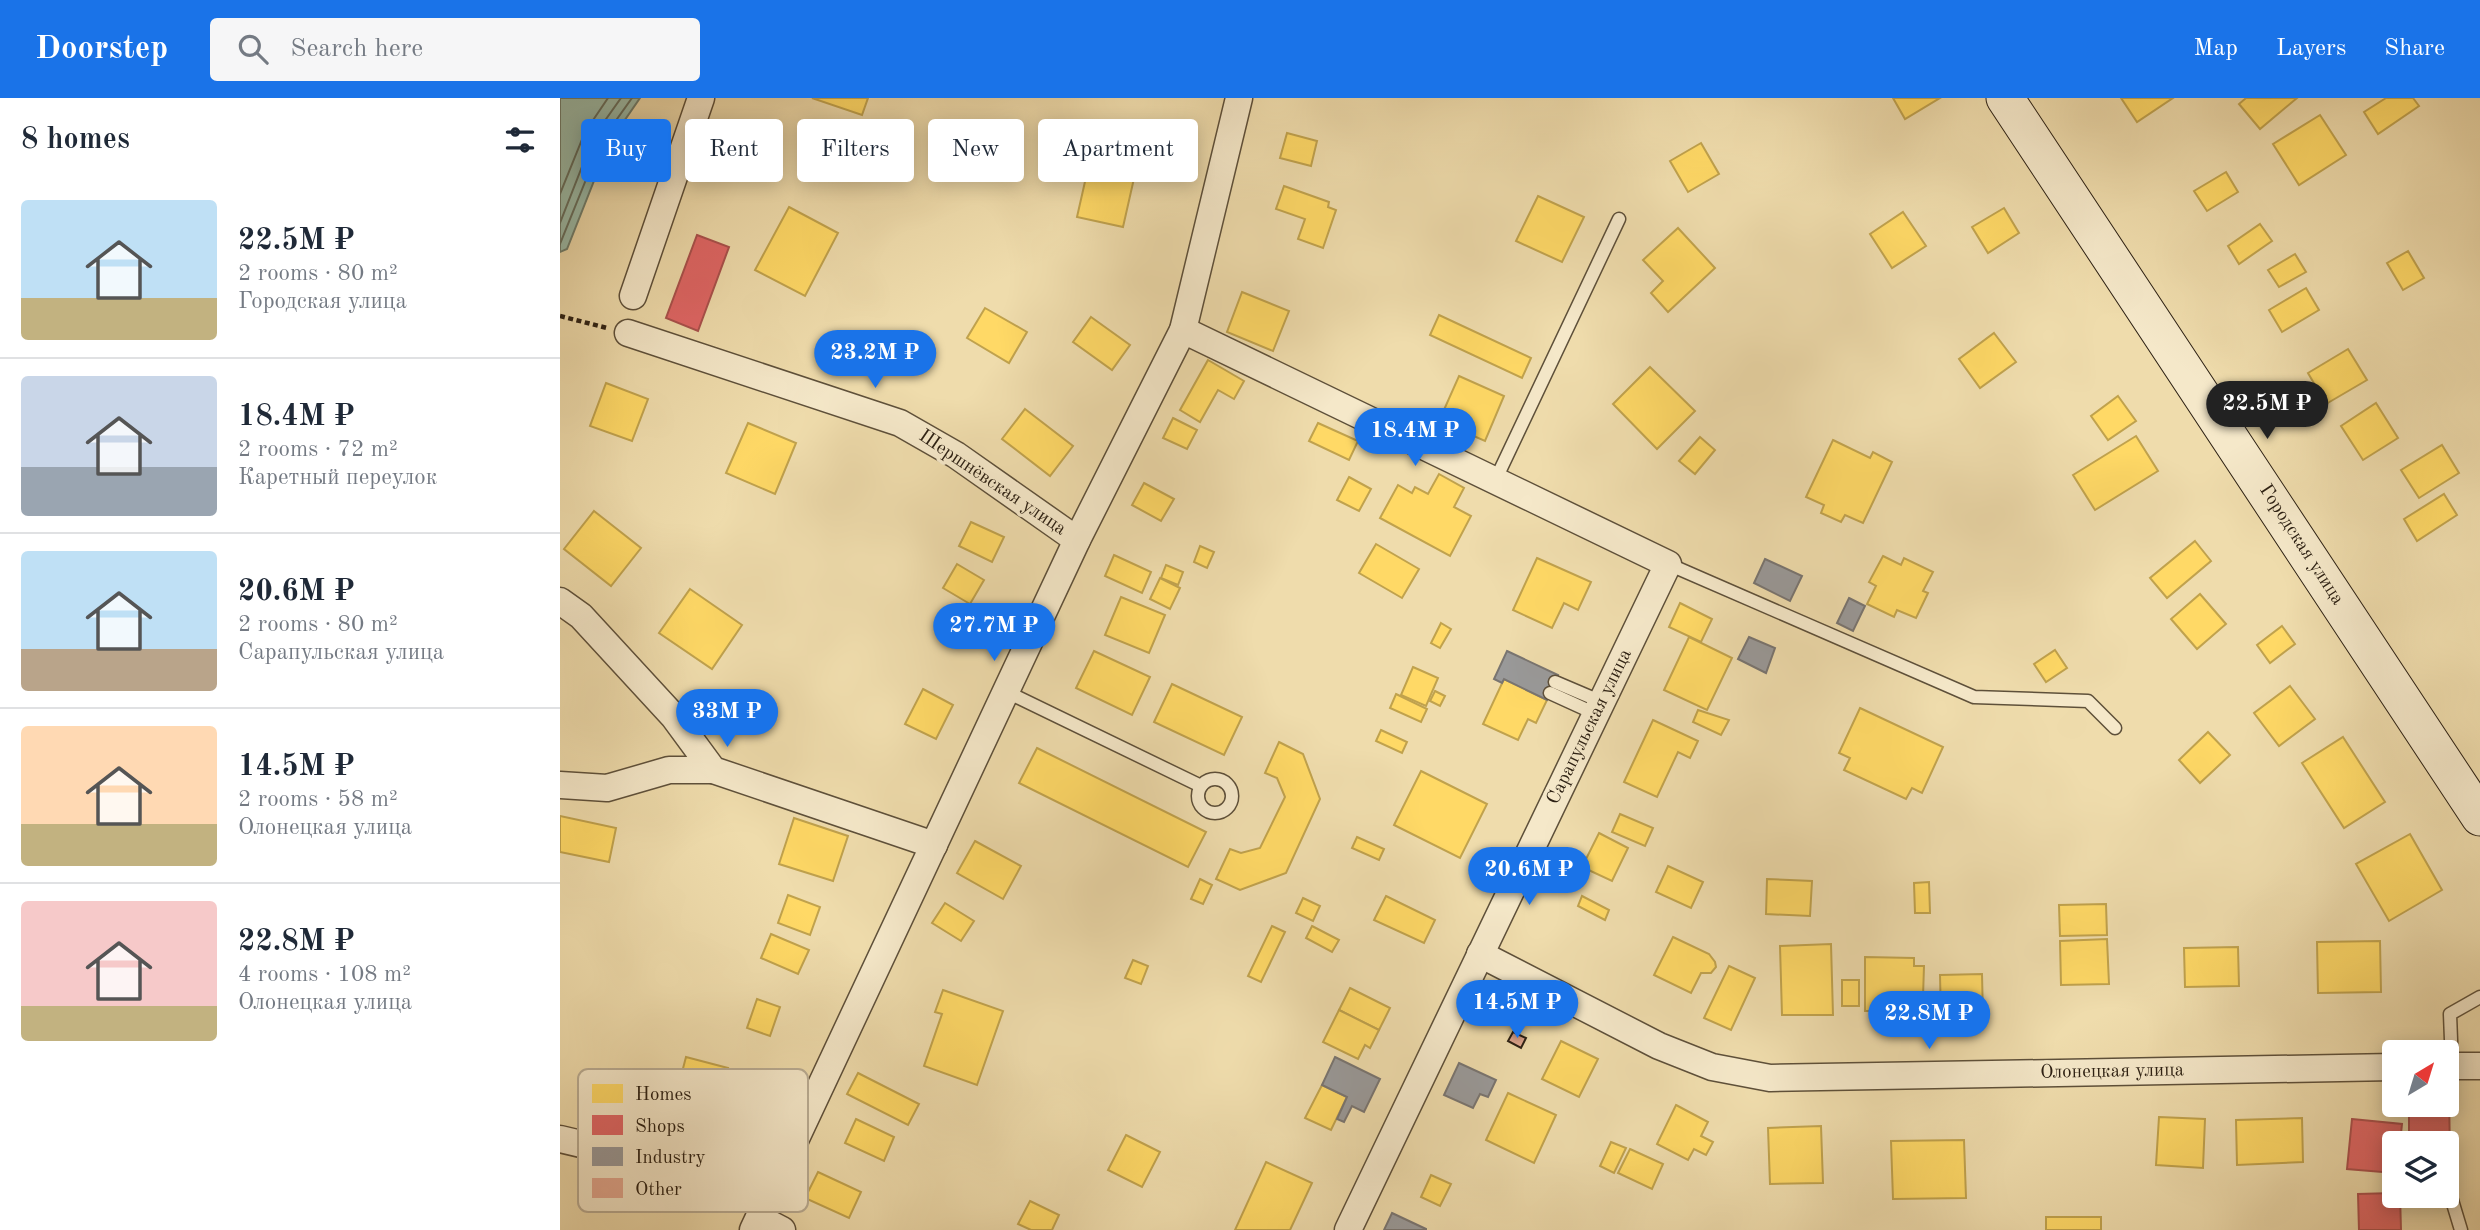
<!DOCTYPE html>
<html lang="en">
<head>
<meta charset="utf-8">
<style>
  :root { --surface:#fff; --page:#f6f6f7; --text:#1f2937; --muted:#747a83; --line:#e0e1e3; --accent:#1a73e8 }
  body { margin:0; font-family:"Old Standard TT",serif; background:var(--page); color:var(--text); height:100vh; display:flex; flex-direction:column; font-size:26px; white-space:nowrap }
  * { box-sizing:border-box; margin:0 }
  p { font-size:23px; color:var(--muted) }
  .icon { flex:none; width:38px; height:38px; fill:none; stroke:currentColor; stroke-width:2; stroke-linecap:round; stroke-linejoin:round }
  .map { position:relative; flex:1; overflow:hidden }
  .sheet { display:flex; flex-direction:column; background:var(--surface); width:560px }
  .sheet>* { flex:none }
  .guide { position:absolute; left:21px; top:21px; width:665px; height:63px; display:flex; gap:14px }
  .needle { width:46px; rotate:38deg }
  .fabs { position:absolute; left:1822px; top:942px; display:grid; gap:14px }
  .fabs a { display:grid; place-items:center; width:77px; height:77px; border-radius:7px; background:var(--surface); box-shadow:0 4px 18px #0003; font-size:35px }
  .price { position:absolute; translate:-50% -60px; padding:0 16px; border-radius:24px; background:var(--accent); color:#fff; font-size:23px; line-height:46px; filter:drop-shadow(0 2px 4px #0008) }
  .price::after { content:''; position:absolute; left:50%; top:42px; width:21px; height:16px; margin-left:-10px; background:inherit; clip-path:polygon(0 0,100% 0,50% 100%) }
  .price.selected { background:#222; color:#fff }
  ul { padding:0; list-style:none }
  li { display:flex; align-items:center; gap:21px; height:175px; padding:0 21px }
  li+li { border-top:2px solid var(--line) }
  li span { display:grid; place-items:center; flex:none; width:196px; height:140px; border-radius:7px; color:#555 }
  li>.icon { margin-inline-start:auto }
  span .icon { width:84px; height:84px; fill:#fffc; stroke-width:1 }
  li b { font-size:30px }
  h2 { display:flex; justify-content:space-between; align-items:center; height:84px; padding:0 21px; font-size:30px }
  .pill { padding:0 24px; border-radius:7px; background:var(--surface); box-shadow:0 4px 18px #0003; font-size:24px; line-height:63px }
  .pill.selected { background:var(--accent); color:#fff }
  header { display:flex; align-items:center; gap:42px; box-sizing:border-box; height:98px; padding:0 35px; background:var(--accent); color:#fff }
  header strong { font-size:33px }
  nav { display:flex; gap:38px; margin-inline-start:auto; font-size:24px }
  .search { width:490px; height:63px; background:var(--page); display:flex; align-items:center; gap:18px; box-sizing:border-box; padding:0 24px; border-radius:7px; color:var(--muted); font-size:26px }
  main { display:flex; flex:1; min-height:0 }
  .map>svg:first-child { display:block }
  .water { fill:#9abcaa; stroke:#6e7e6e; stroke-width:2 }
  .homes { fill:#ffd966; stroke:#c0a24d; stroke-width:2 }
  .shops { fill:#e06666; stroke:#aa514d; stroke-width:2 }
  .industry { fill:#999; stroke:#797571; stroke-width:2 }
  .lines { fill:none; stroke-linecap:round; stroke-linejoin:round }
  .shore { stroke:#646e5f; stroke-width:2 }
  .building { fill:#e3a890; stroke:#2d2114; stroke-width:2 }
  .lane-casing { stroke:#5e503a; stroke-width:15 }
  .street-casing { stroke:#5e503a; stroke-width:29 }
  .secondary-casing { stroke:#2d2114; stroke-width:39 }
  .path { stroke:#2d2114; stroke-width:4.5; stroke-dasharray:5 3.5; stroke-linecap:butt }
  .lane { stroke:#f5e8c9; stroke-width:12 }
  .street { stroke:#f5e8c9; stroke-width:26 }
  .secondary { stroke:#f5e8c9; stroke-width:37 }
  .labels { text-anchor:middle; dominant-baseline:central; stroke-width:7; stroke-linejoin:round; paint-order:stroke }
  .street-label { font-size:19px; fill:#2d2114; stroke:#f5e8c9 }
  .key { fill:#f5e8c9; stroke:#b9ac93; stroke-width:2 }
  .key-label { font-size:19px; fill:#2d2114 }
</style>
</head>
<body>
<header>
<strong>Doorstep</strong>
<div class="search"><svg class="icon" aria-label="search" viewBox="0 0 24 24"><circle cx="10" cy="10" r="6"/><path d="M15 15l6 6"/></svg>Search here</div>
<nav><a>Map</a><a>Layers</a><a>Share</a></nav>
</header>
<main>
<section class="sheet">
<h2>8 homes<svg class="icon" aria-label="filters" viewBox="0 0 24 24"><path d="M4 7h16M4 17h16"/><circle cx="9" cy="7" r="2"/><circle cx="15" cy="17" r="2"/></svg></h2>
<ul>
<li><span style="background:linear-gradient(#bfe0f5 70%,#c2b280 0)"><svg class="icon" aria-label="home" viewBox="0 0 24 24"><path d="M3 11l9-7 9 7M6 9v11h12V9"/></svg></span><div><b>22.5M ₽</b><p>2 rooms · 80 m²</p><p>Городская улица</p></div></li>
<li><span style="background:linear-gradient(#c9d6e8 65%,#9aa5b1 0)"><svg class="icon" aria-label="home" viewBox="0 0 24 24"><path d="M3 11l9-7 9 7M6 9v11h12V9"/></svg></span><div><b>18.4M ₽</b><p>2 rooms · 72 m²</p><p>Каретный переулок</p></div></li>
<li><span style="background:linear-gradient(#bfe0f5 70%,#b9a48a 0)"><svg class="icon" aria-label="home" viewBox="0 0 24 24"><path d="M3 11l9-7 9 7M6 9v11h12V9"/></svg></span><div><b>20.6M ₽</b><p>2 rooms · 80 m²</p><p>Сарапульская улица</p></div></li>
<li><span style="background:linear-gradient(#ffd9b3 70%,#c2b280 0)"><svg class="icon" aria-label="home" viewBox="0 0 24 24"><path d="M3 11l9-7 9 7M6 9v11h12V9"/></svg></span><div><b>14.5M ₽</b><p>2 rooms · 58 m²</p><p>Олонецкая улица</p></div></li>
<li><span style="background:linear-gradient(#f6c9c9 75%,#c2b280 0)"><svg class="icon" aria-label="home" viewBox="0 0 24 24"><path d="M3 11l9-7 9 7M6 9v11h12V9"/></svg></span><div><b>22.8M ₽</b><p>4 rooms · 108 m²</p><p>Олонецкая улица</p></div></li>
</ul>
</section>
<div class="map">
<svg width="1920" height="1132" viewBox="0 0 1920 1132">
  <rect width="100%" height="100%" fill="#efdcac"/>
  <filter id="stains"><feTurbulence type="fractalNoise" baseFrequency=".00286" numOctaves="4"/><feColorMatrix values="0 0 0 0 .2 0 0 0 0 .09 0 0 0 0 .02 0 0 0 .5 -.17"/></filter>
  <radialGradient id="worn" r=".72"><stop offset=".6" stop-color="#630" stop-opacity="0"/><stop offset="1" stop-color="#630" stop-opacity=".3"/></radialGradient>
  <path class="water" d="M0 0H80L49 45 7 151 0 154Z"/>
  <g class="homes">
    <path d="M252 0H308L302 17Z"/>
    <path d="M1333 0H1380L1345 21Z"/>
    <path d="M1561 0H1613L1577 24Z"/>
    <path d="M1686 0H1737L1700 31 1679 6Z"/>
    <path d="M1826 0H1853L1859 8 1818 36 1804 14Z"/>
    <path d="M1760 17 1786 57 1739 87 1713 46Z"/>
    <path d="M592 30 629 39 624 63 587 55Z"/>
    <path d="M727 35 757 43 751 68 720 60Z"/>
    <path d="M1141 45 1159 76 1128 94 1110 63Z"/>
    <path d="M529 66 575 76 563 129 517 119Z"/>
    <path d="M1666 74 1678 94 1647 113 1634 93Z"/>
    <path d="M724 88 769 104 768 109 776 112 763 150 738 141 745 121 716 111Z"/>
    <path d="M978 98 1024 119 1002 164 956 143Z"/>
    <path d="M229 109 278 135 245 198 195 172Z"/>
    <path d="M1444 110 1459 135 1428 155 1412 129Z"/>
    <path d="M1343 114 1366 148 1332 170 1310 136Z"/>
    <path d="M1700 126 1712 143 1679 166 1668 148Z"/>
    <path d="M1118 130 1155 170 1108 214 1091 195 1103 183 1083 162Z"/>
    <path d="M1848 153 1864 180 1843 192 1827 165Z"/>
    <path d="M1735 156 1746 174 1719 189 1708 172Z"/>
    <path d="M1746 190 1759 212 1722 234 1709 212Z"/>
    <path d="M682 194 729 213 713 253 667 234Z"/>
    <path d="M425 210 467 234 449 265 407 240Z"/>
    <path d="M879 217 971 260 962 280 870 237Z"/>
    <path d="M531 219 570 247 552 272 513 244Z"/>
    <path d="M1434 235 1456 264 1420 290 1399 261Z"/>
    <path d="M1788 251 1807 282 1766 306 1748 275Z"/>
    <path d="M648 262 684 283 674 301 658 292 640 324 620 312Z"/>
    <path d="M1090 269 1135 313 1097 351 1053 306Z"/>
    <path d="M899 278 944 298 925 343 879 323Z"/>
    <path d="M46 285 88 301 72 343 30 328Z"/>
    <path d="M1558 298 1576 323 1548 342 1531 318Z"/>
    <path d="M1816 305 1838 340 1803 362 1781 328Z"/>
    <path d="M465 311 513 348 490 378 442 341Z"/>
    <path d="M613 320 637 332 627 351 603 340Z"/>
    <path d="M188 325 236 345 215 396 166 375Z"/>
    <path d="M758 325 798 343 789 362 749 343Z"/>
    <path d="M1576 338 1598 373 1535 412 1513 377Z"/>
    <path d="M1140 339 1155 352 1135 376 1119 363Z"/>
    <path d="M1273 342 1310 360 1313 354 1332 364 1303 425 1285 417 1281 424 1261 415 1264 407 1246 399Z"/>
    <path d="M1882 347 1899 375 1859 400 1841 372Z"/>
    <path d="M879 376 904 390 894 409 911 418 890 458 820 420 838 387 852 395 855 389 868 396Z"/>
    <path d="M789 379 811 391 799 413 777 402Z"/>
    <path d="M584 385 614 401 601 423 572 407Z"/>
    <path d="M1884 396 1897 417 1857 443 1844 421Z"/>
    <path d="M34 413 81 450 51 488 4 451Z"/>
    <path d="M411 424 444 439 432 464 399 448Z"/>
    <path d="M1635 443 1651 463 1607 500 1590 480Z"/>
    <path d="M816 446 859 471 842 500 799 475Z"/>
    <path d="M640 448 654 454 647 470 634 464Z"/>
    <path d="M554 457 591 474 582 495 545 478Z"/>
    <path d="M1323 458 1341 467 1344 460 1373 474 1363 493 1368 495 1356 520 1337 512 1334 519 1307 506 1316 488 1309 484Z"/>
    <path d="M977 460 1031 484 1018 512 1004 505 992 530 953 512Z"/>
    <path d="M397 466 424 482 410 506 383 490Z"/>
    <path d="M606 467 623 474 618 487 601 480Z"/>
    <path d="M600 480 620 490 610 511 590 501Z"/>
    <path d="M130 491 182 527 152 571 99 535Z"/>
    <path d="M1640 496 1666 526 1637 551 1611 521Z"/>
    <path d="M561 499 605 517 589 555 545 537Z"/>
    <path d="M1120 505 1152 521 1141 544 1109 529Z"/>
    <path d="M881 525 891 531 880 550 871 545Z"/>
    <path d="M1722 528 1735 546 1710 565 1697 547Z"/>
    <path d="M1129 539 1172 560 1147 612 1104 592Z"/>
    <path d="M1495 552 1507 570 1486 584 1474 566Z"/>
    <path d="M534 553 590 579 572 617 516 590Z"/>
    <path d="M853 569 878 580 866 608 841 597Z"/>
    <path d="M944 581 987 602 976 625 968 621 958 642 923 626Z"/>
    <path d="M612 586 682 619 664 657 594 624Z"/>
    <path d="M1730 588 1755 621 1719 648 1694 615Z"/>
    <path d="M363 591 393 607 376 641 345 626Z"/>
    <path d="M875 593 885 598 880 608 870 603Z"/>
    <path d="M836 596 867 611 861 624 830 610Z"/>
    <path d="M1300 610 1383 649 1362 695 1352 690 1346 701 1284 672 1290 660 1279 655Z"/>
    <path d="M1138 612 1169 622 1161 637 1133 624Z"/>
    <path d="M1093 622 1138 643 1130 660 1118 654 1097 699 1064 684Z"/>
    <path d="M821 632 847 644 842 655 816 643Z"/>
    <path d="M1648 634 1670 657 1640 685 1619 662Z"/>
    <path d="M1783 639 1825 704 1784 730 1742 665Z"/>
    <path d="M719 644 743 656 760 701 726 775 680 792 656 781 670 751 681 755 700 750 725 699 717 680 705 675Z"/>
    <path d="M477 650 646 734 628 769 459 685Z"/>
    <path d="M861 673 927 706 900 760 834 727Z"/>
    <path d="M1060 716 1093 730 1085 748 1052 734Z"/>
    <path d="M0 718 56 730 49 764 0 754Z"/>
    <path d="M234 720 288 738 273 783 219 766Z"/>
    <path d="M1039 735 1068 750 1052 783 1022 769Z"/>
    <path d="M1850 736 1882 792 1829 823 1796 766Z"/>
    <path d="M797 739 824 751 819 762 792 750Z"/>
    <path d="M415 743 461 768 443 801 397 775Z"/>
    <path d="M1108 768 1143 784 1131 810 1096 794Z"/>
    <path d="M640 781 652 787 643 806 631 801Z"/>
    <path d="M1207 781 1252 783 1250 818 1206 816Z"/>
    <path d="M1369 784 1370 815H1355L1354 785Z"/>
    <path d="M228 797 260 809 250 837 218 825Z"/>
    <path d="M826 798 875 822 864 845 814 822Z"/>
    <path d="M1022 798 1049 812 1045 822 1018 808Z"/>
    <path d="M743 800 760 808 753 823 736 815Z"/>
    <path d="M385 805 414 823 401 843 372 825Z"/>
    <path d="M1546 806 1547 837 1500 838 1499 807Z"/>
    <path d="M712 828 725 834 701 884 688 878Z"/>
    <path d="M752 828 779 842 772 854 746 840Z"/>
    <path d="M211 836 249 852 238 876 201 860Z"/>
    <path d="M1113 839 1149 856 1155 864 1156 869 1151 875H1141L1131 895 1094 877Z"/>
    <path d="M1547 841 1549 886 1501 887 1500 843Z"/>
    <path d="M1820 843 1821 894 1758 895 1757 844Z"/>
    <path d="M1271 846 1273 917H1222L1220 848Z"/>
    <path d="M1678 849 1679 888 1625 889 1624 850Z"/>
    <path d="M1305 859 1354 860V868H1364L1363 899H1354V913H1305Z"/>
    <path d="M573 862 588 868 581 886 565 880Z"/>
    <path d="M1169 868 1195 880 1171 932 1144 920Z"/>
    <path d="M1422 876 1423 919 1381 920 1380 877Z"/>
    <rect x="1282" y="882" width="17" height="26"/>
    <path d="M790 890 830 910 819 932 779 912Z"/>
    <path d="M383 892 443 913 417 987 364 968 382 916 375 914Z"/>
    <path d="M197 901 220 909 210 938 187 930Z"/>
    <path d="M779 912 819 932 810 950 805 947 798 961 763 944Z"/>
    <path d="M1001 943 1038 961 1019 999 982 981Z"/>
    <path d="M126 959 168 970 156 1016 114 1005Z"/>
    <path d="M298 975 359 1006 348 1027 287 996Z"/>
    <path d="M762 987 787 999 771 1032 745 1020Z"/>
    <path d="M948 995 996 1017 974 1065 926 1042Z"/>
    <path d="M1116 1007 1148 1024 1141 1038 1153 1044 1146 1057 1134 1051 1128 1062 1097 1046Z"/>
    <path d="M1599 1019 1645 1021 1643 1070 1596 1067Z"/>
    <path d="M1742 1020 1743 1064 1677 1067 1676 1022Z"/>
    <path d="M296 1021 334 1039 324 1063 285 1045Z"/>
    <path d="M1261 1028 1263 1085 1210 1086 1208 1030Z"/>
    <path d="M566 1037 600 1054 582 1089 548 1072Z"/>
    <path d="M1404 1042 1406 1100 1333 1101 1331 1043Z"/>
    <path d="M1051 1044 1066 1050 1054 1075 1040 1068Z"/>
    <path d="M1070 1051 1103 1066 1092 1091 1058 1075Z"/>
    <path d="M706 1064 752 1085 730 1132H675Z"/>
    <path d="M258 1074 301 1094 289 1120 245 1100Z"/>
    <path d="M871 1077 891 1086 880 1108 861 1099Z"/>
    <path d="M470 1103 499 1117 492 1132H471L458 1126Z"/>
    <rect x="1486" y="1119" width="55" height="13"/>
  </g>
  <g class="shops">
    <path d="M137 137 169 149 138 233 106 220Z"/>
    <path d="M1886 994H1889L1890 1059H1886V1045H1849V1006H1886Z"/>
    <path d="M1792 1021 1842 1026 1840 1045H1834V1075L1787 1071Z"/>
    <path d="M1834 1095V1097H1840L1841 1132H1799L1798 1096Z"/>
  </g>
  <g class="industry">
    <path d="M1205 461 1242 478 1230 503 1194 485Z"/>
    <path d="M1289 500 1305 508 1293 533 1277 525Z"/>
    <path d="M1189 539 1215 550 1206 575 1178 561Z"/>
    <path d="M947 553 998 577 987 602 944 581 942 585 934 581Z"/>
    <path d="M775 959 820 981 804 1014 792 1008 784 1024 777 1021 787 999 762 987Z"/>
    <path d="M899 965 936 982 928 999 920 996 913 1010 884 997Z"/>
    <path d="M832 1115 866 1131V1132H824Z"/>
  </g>
  <g class="lines">
    <g class="shore">
      <path d="M0 96 25 34 48 0"/>
      <path d="M0 125 34 38 61 0"/>
      <path d="M0 146 42 42 72 0"/>
    </g>
  </g>
  <path class="building" d="M953 934 966 940 961 950 948 943Z"/>
  <g class="lines">
    <defs>
      <g id="lane">
        <path d="M935 383 1059 121"/>
        <path d="M1108 466 1414 599 1528 603 1555 630"/>
        <path d="M995 584 1042 604"/>
        <path d="M447 594 641 688"/>
        <path d="M990 595 1036 616"/>
        <circle cx="655" cy="698" r="17"/>
        <path d="M1892 968 1890 916 1920 899"/>
        <path d="M1891 1099 1901 1132"/>
      </g>
      <g id="street">
        <path d="M73 198 141 0"/>
        <path d="M623 232 1108 466 788 1132"/>
        <path d="M68 235 340 325 396 357 517 442"/>
        <path d="M0 503 21 518 114 619 153 672 374 747"/>
        <path d="M0 687 47 690 109 672H153"/>
        <path d="M920 856 1099 948 1152 969 1210 980 1834 969"/>
        <path d="M1886 968H1920"/>
        <path d="M0 1041 211 1091"/>
        <path d="M199 1120 222 1132"/>
        <path d="M193 1132 517 442 623 232 679 0"/>
      </g>
      <path id="secondary" d="M1445 0 1920 719"/>
    </defs>
    <use href="#lane" class="lane-casing"/>
    <use href="#street" class="street-casing"/>
    <use href="#secondary" class="secondary-casing"/>
    <path class="path" d="M0 218 47 230"/>
    <use href="#lane" class="lane"/>
    <use href="#street" class="street"/>
    <use href="#secondary" class="secondary"/>
  </g>
  <g class="labels">
    <g class="street-label">
      <text transform="translate(432 385) rotate(34)">Шершнёвская улица</text>
      <text transform="translate(1741 447) rotate(57)">Городская улица</text>
      <text transform="translate(1030 629) rotate(-64)">Сарапульская улица</text>
      <text transform="translate(1552 974) rotate(-1)">Олонецкая улица</text>
    </g>
  </g>
  <rect x="18" y="971" width="230" height="143" rx="10" class="key"/>
  <rect x="32" y="986" width="31" height="19" fill="#ffd966"/>
  <rect x="32" y="1017" width="31" height="20" fill="#e06666"/>
  <rect x="32" y="1049" width="31" height="19" fill="#999"/>
  <rect x="32" y="1080" width="31" height="20" fill="#e3a890"/>
  <g class="key-label">
    <text x="75" y="1002">Homes</text>
    <text x="75" y="1034">Shops</text>
    <text x="75" y="1065">Industry</text>
    <text x="75" y="1097">Other</text>
  </g>
  <rect width="100%" height="100%" filter="url(#stains)"/>
  <rect width="100%" height="100%" fill="url(#worn)"/>
</svg>
<div class="fabs">
<a><svg class="needle" viewBox="-14 -14 28 28"><path d="M0-13l5 13h-10z" fill="#e53935"/><path d="M0 13l5-13h-10z" fill="#747a83"/></svg></a>
<a><svg class="icon" aria-label="layers" viewBox="0 0 24 24"><path d="M12 4l9 5-9 5-9-5zM3 14l9 5 9-5"/></svg></a>
</div>
<b class="price" style="left:315px;top:292px">23.2M ₽</b>
<b class="price selected" style="left:1707px;top:343px">22.5M ₽</b>
<b class="price" style="left:855px;top:370px">18.4M ₽</b>
<b class="price" style="left:434px;top:565px">27.7M ₽</b>
<b class="price" style="left:167px;top:651px">33M ₽</b>
<b class="price" style="left:969px;top:809px">20.6M ₽</b>
<b class="price" style="left:957px;top:942px">14.5M ₽</b>
<b class="price" style="left:1369px;top:953px">22.8M ₽</b>
<div class="guide">
<a class="pill selected">Buy</a>
<a class="pill">Rent</a>
<a class="pill">Filters</a>
<a class="pill">New</a>
<a class="pill">Apartment</a>
</div>
</div>
</main>
</body>
</html>
